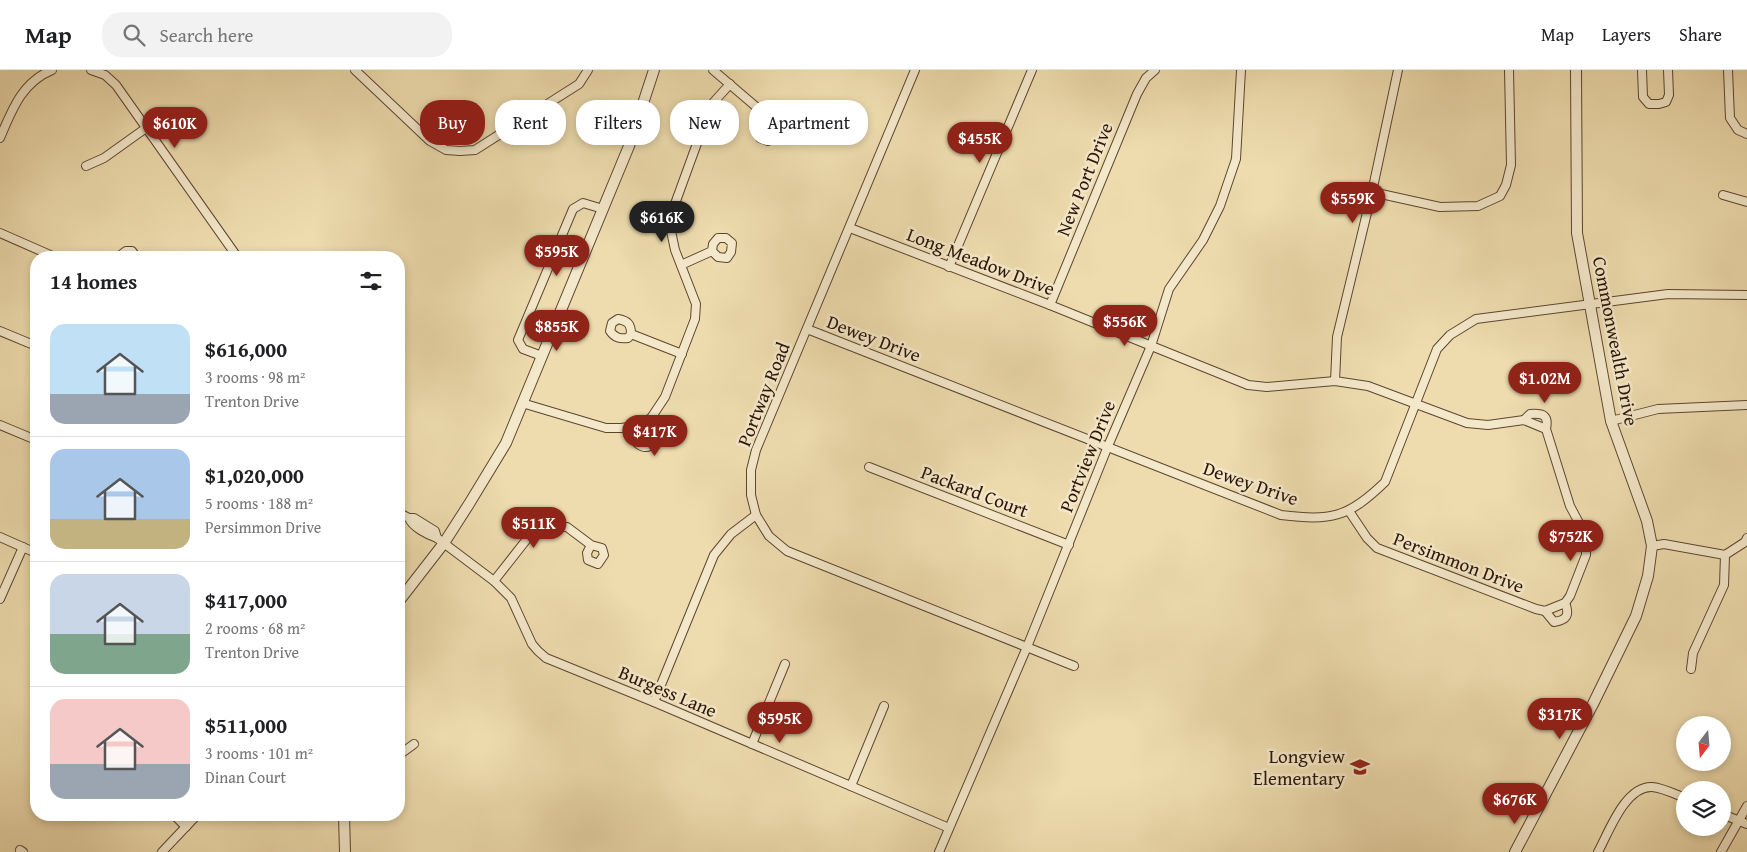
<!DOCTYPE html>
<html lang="en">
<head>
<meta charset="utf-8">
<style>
  :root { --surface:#fff; --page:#f2f2f2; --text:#202124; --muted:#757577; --line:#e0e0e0; --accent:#8f2418 }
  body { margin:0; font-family:"Gentium Book Plus",serif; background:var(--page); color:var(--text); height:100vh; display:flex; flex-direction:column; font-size:19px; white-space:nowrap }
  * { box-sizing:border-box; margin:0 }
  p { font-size:16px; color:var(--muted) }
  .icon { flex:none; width:28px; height:28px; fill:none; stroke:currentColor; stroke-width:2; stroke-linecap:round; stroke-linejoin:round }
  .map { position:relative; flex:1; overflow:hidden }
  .side { position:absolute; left:30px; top:181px; width:375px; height:570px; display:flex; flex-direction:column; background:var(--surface); border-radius:20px; box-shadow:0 2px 8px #0003 }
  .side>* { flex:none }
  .guide { position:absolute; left:420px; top:30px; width:475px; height:45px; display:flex; gap:10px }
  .needle { width:32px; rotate:196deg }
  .fabs { position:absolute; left:1676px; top:646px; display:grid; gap:10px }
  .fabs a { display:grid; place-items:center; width:55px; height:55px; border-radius:50%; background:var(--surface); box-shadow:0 2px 8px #0003; font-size:25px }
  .price { position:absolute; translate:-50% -42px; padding:0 11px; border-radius:18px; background:var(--accent); color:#fff; font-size:16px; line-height:32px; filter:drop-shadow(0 1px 2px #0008) }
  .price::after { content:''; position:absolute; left:50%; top:30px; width:15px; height:11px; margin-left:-8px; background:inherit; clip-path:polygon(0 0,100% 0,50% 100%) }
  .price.on { background:#222; color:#fff }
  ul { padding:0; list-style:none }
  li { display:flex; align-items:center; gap:15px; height:125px; padding:0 20px }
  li+li { border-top:1px solid var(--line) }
  li span { display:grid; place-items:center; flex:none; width:140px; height:100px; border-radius:15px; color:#555 }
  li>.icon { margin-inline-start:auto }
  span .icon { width:60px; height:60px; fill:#fffc; stroke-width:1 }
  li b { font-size:21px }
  h2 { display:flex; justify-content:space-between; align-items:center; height:60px; padding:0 20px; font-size:21px }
  .chip { padding:0 18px; border-radius:20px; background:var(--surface); box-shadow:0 2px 8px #0003; font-size:18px; line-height:45px }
  .chip.on { background:var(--accent); color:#fff }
  header { display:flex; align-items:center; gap:30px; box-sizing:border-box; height:70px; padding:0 25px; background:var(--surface); border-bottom:1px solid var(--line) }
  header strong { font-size:24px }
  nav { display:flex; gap:28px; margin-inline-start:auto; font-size:18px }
  .search { width:350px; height:45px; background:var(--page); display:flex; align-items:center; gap:12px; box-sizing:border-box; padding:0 18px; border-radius:20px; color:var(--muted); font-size:19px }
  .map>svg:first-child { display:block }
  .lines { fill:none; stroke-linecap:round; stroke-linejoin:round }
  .minor-casing { stroke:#5c4630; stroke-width:10 }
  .tertiary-casing { stroke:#5c4630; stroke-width:12 }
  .minor { stroke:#f4e8ca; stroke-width:8 }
  .tertiary { stroke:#f4e8ca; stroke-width:10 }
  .labels { text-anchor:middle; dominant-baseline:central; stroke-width:5; stroke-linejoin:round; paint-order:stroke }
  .street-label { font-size:19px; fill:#2b1406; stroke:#f4e8ca }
  .poi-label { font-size:19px; fill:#2b1406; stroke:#f4e8ca; text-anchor:end }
</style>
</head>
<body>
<header>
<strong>Map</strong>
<div class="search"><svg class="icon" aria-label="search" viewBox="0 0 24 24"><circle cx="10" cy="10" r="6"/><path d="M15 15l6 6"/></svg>Search here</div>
<nav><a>Map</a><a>Layers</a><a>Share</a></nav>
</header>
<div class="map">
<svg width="1747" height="782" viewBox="0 0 1747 782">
  <rect width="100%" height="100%" fill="#eedcae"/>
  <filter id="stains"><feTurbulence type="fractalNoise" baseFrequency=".004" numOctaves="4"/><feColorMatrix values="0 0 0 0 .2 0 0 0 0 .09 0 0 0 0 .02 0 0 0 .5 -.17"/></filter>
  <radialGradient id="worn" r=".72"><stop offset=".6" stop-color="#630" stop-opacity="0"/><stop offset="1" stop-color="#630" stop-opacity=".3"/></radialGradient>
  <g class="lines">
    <defs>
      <g id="minor">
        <path d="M91 0 105 5 116 15 238 188"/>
        <path d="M355 0 430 71 446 80 460 81 475 80 579 14 588 0"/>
        <path d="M713 0 761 41 764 49"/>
        <path d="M915 0 756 380 751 400V425L756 445 769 466 787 481 1074 596"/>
        <path d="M1642 0 1643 27 1649 34H1659L1666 32 1669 25 1668 0"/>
        <path d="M1728 0 1730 48 1738 60 1747 64"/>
        <path d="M764 49 774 51 777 58 775 67 768 71 760 68 757 62 759 55Z"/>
        <path d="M0 68C12 40 22 12 52 0"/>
        <path d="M86 96 104 88 146 58"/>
        <path d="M1372 122 1440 137 1478 136 1500 126 1506 115 1511 95 1509 0"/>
        <path d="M1723 125 1747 132"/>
        <path d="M850 158 1050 235 1248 315 1267 317 1335 311 1368 316 1467 353 1488 355 1524 350 1546 359 1570 436 1586 466V485L1570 526 1565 533 1545 541 1536 539 1377 478 1367 468 1349 441"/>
        <path d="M0 163 57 188"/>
        <path d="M123 188 122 184 126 181H132L137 188"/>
        <path d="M681 195 712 181 713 174 718 168H726L732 173 731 182 727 188 718 187 712 181"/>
        <path d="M949 197 1032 0"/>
        <path d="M1050 235 1137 24 1146 8 1155 0"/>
        <path d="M807 259 1281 445C1331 451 1348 448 1385 412L1437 279 1450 265 1476 249 1668 224 1747 225"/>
        <path d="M0 261 36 276"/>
        <path d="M631 264 628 268C620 269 615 268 610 261L612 253 618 249C628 251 631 254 631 264L682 284"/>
        <path d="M542 286 523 279 518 270 573 139 583 133 603 139"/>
        <path d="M1335 311 1337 267 1372 122 1398 0"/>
        <path d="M522 333 606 358H621L636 356 651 348 665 327 695 249 696 234 675 180 671 161 672 142 711 35 730 14"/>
        <path d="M1524 350 1530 344C1543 343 1549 345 1546 359"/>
        <path d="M1611 351 1658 339 1747 335"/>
        <path d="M0 355 36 370"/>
        <path d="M628 357C631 362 634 371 638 374 642 377 646 378 650 376 663 372 652 357 648 350"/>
        <path d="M869 397 1069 475"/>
        <path d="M399 443 409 448"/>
        <path d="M409 448H414L435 461 437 468C428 465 412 457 409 448Z"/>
        <path d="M0 467 36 483"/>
        <path d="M437 468 494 511 511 528 532 574 538 581 546 588 654 632 949 758"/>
        <path d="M1652 476 1664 474 1725 485 1745 472 1747 468"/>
        <path d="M494 511 527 469 548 456 567 457 591 475 602 478 604 485 598 494 588 490 587 483 591 475"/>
        <path d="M0 529 23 477"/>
        <path d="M1545 541 1554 552C1567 550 1570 545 1565 533"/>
        <path d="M1691 599 1693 583 1724 515 1725 485"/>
        <path d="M654 632 714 485 731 464 756 445"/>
        <path d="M752 674 785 594"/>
        <path d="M399 685 414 674"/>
        <path d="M851 716 884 636"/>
        <path d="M1722 744 1747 754"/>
        <path d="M174 745 186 757"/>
        <path d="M20 780 23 782"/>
        <path d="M162 782 197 745"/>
        <path d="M939 782 1027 577 1108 376 1151 276 1169 219 1203 170 1220 136 1236 89 1241 0"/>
        <path d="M1598 782C1609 762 1625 716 1652 717 1663 718 1675 724 1685 728"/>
        <path d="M1721 782 1747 736"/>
      </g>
      <g id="tertiary">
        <path d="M399 531 444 473 469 434 506 373 629 76 654 0"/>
        <path d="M344 745 345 782"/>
        <path d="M1515 782 1593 634 1636 546 1648 506 1652 476 1647 451 1611 351 1577 163 1576 0"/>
      </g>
    </defs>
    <use href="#minor" class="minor-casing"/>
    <use href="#tertiary" class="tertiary-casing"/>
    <use href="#minor" class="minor"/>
    <use href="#tertiary" class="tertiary"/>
  </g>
  <defs>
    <symbol id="school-bare" viewBox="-9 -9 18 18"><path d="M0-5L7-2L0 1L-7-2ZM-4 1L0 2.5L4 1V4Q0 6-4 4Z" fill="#8f2418" stroke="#f4e8ca" stroke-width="2.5" paint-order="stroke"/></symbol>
  </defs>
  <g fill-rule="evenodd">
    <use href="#school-bare" x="1346" y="683" width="28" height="28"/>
  </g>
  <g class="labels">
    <g class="street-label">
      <text transform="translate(1084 109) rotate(-68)">New Port Drive</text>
      <text transform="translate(981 191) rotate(21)">Long Meadow Drive</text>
      <text transform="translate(874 268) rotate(21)">Dewey Drive</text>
      <text transform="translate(1616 271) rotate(79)">Commonwealth Drive</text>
      <text transform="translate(763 324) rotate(-68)">Portway Road</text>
      <text transform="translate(1087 386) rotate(-68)">Portview Drive</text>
      <text transform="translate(1251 413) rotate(19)">Dewey Drive</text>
      <text transform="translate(975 421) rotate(21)">Packard Court</text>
      <text transform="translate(1459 492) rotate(21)">Persimmon Drive</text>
      <text transform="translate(668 621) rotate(23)">Burgess Lane</text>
    </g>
    <g class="poi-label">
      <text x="1345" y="686">Longview<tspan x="1345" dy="22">Elementary</tspan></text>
    </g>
  </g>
  <rect width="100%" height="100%" filter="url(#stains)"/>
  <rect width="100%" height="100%" fill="url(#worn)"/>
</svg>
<div class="fabs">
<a><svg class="needle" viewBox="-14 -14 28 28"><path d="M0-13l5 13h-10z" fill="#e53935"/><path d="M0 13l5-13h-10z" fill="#757577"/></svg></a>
<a><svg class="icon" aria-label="layers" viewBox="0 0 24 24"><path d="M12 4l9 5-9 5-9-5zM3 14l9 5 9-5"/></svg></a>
</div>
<b class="price" style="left:175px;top:79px">$610K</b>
<b class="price" style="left:980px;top:94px">$455K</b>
<b class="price" style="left:1353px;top:154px">$559K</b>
<b class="price on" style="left:662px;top:173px">$616K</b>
<b class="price" style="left:557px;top:207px">$595K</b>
<b class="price" style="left:1125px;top:277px">$556K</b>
<b class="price" style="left:557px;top:282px">$855K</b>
<b class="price" style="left:1545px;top:334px">$1.02M</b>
<b class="price" style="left:655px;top:387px">$417K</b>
<b class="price" style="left:534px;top:479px">$511K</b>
<b class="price" style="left:1571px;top:492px">$752K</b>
<b class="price" style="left:1560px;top:670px">$317K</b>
<b class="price" style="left:780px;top:674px">$595K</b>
<b class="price" style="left:1515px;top:755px">$676K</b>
<div class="guide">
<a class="chip on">Buy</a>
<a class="chip">Rent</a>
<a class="chip">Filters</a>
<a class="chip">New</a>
<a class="chip">Apartment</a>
</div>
<section class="side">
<h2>14 homes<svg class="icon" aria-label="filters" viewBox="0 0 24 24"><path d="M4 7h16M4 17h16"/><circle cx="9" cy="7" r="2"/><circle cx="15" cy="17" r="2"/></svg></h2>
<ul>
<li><span style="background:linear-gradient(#bfe0f5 70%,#9aa5b1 0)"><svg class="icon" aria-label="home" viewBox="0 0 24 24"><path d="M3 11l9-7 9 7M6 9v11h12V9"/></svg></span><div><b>$616,000</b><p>3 rooms · 98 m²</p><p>Trenton Drive</p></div></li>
<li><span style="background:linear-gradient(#a9c7e8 70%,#c2b280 0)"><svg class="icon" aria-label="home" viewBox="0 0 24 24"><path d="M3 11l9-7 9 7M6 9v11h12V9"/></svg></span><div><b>$1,020,000</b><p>5 rooms · 188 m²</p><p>Persimmon Drive</p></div></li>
<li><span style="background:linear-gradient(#c9d6e8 60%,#7fa58c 0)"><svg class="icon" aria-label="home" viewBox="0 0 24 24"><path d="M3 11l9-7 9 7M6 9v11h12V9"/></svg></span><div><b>$417,000</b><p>2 rooms · 68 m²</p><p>Trenton Drive</p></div></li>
<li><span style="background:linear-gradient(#f6c9c9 65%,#9aa5b1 0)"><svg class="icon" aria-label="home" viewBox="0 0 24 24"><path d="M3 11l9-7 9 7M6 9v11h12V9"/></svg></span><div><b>$511,000</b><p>3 rooms · 101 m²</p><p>Dinan Court</p></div></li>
</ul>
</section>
</div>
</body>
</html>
